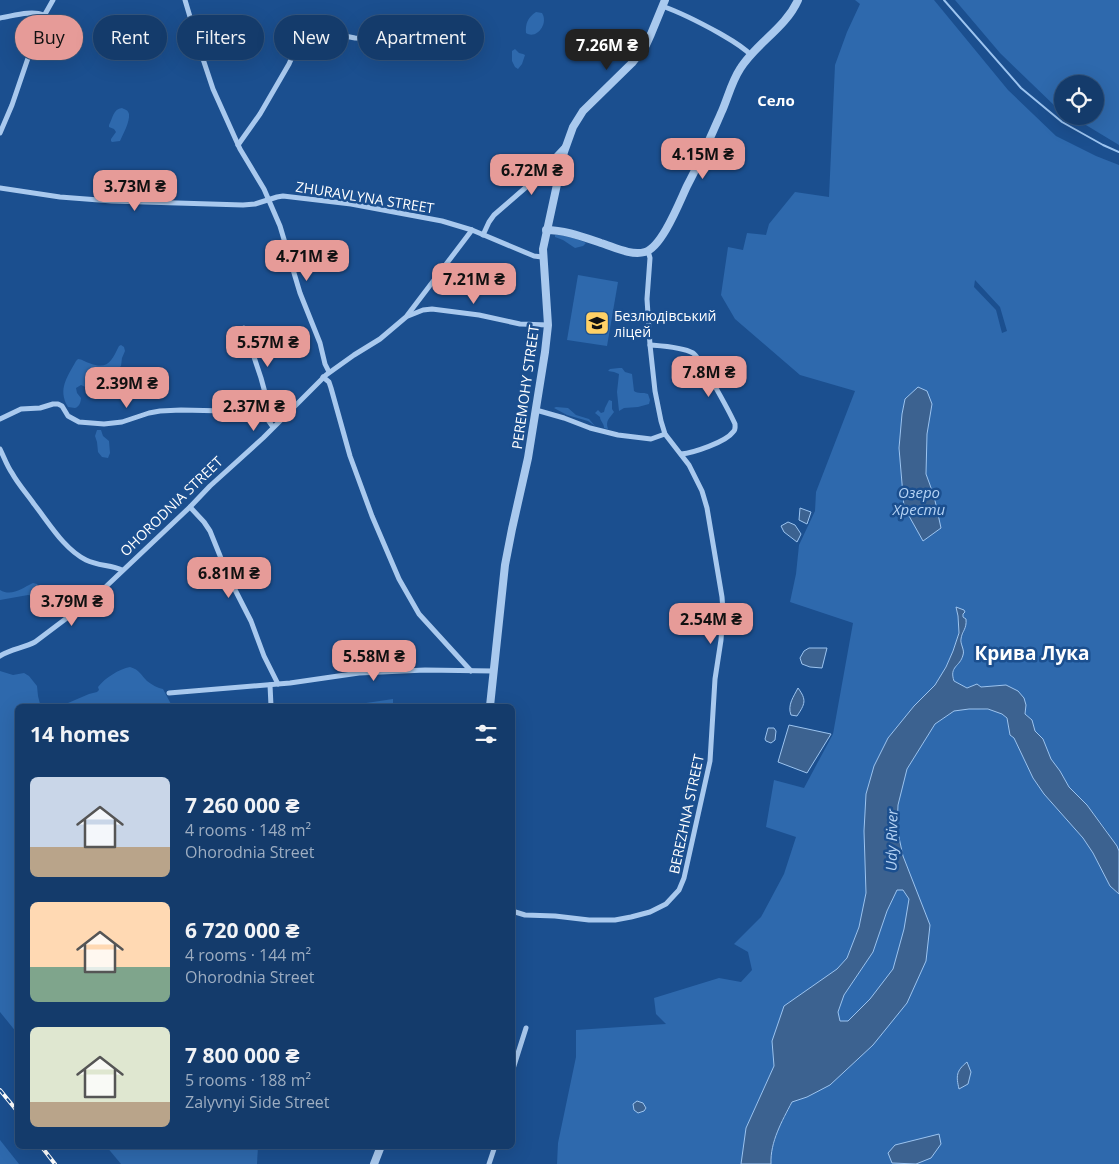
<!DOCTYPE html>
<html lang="en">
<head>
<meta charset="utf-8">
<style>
  :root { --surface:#143b6b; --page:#1d4271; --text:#f1f3f6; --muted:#9dadc1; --line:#33557e; --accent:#e69b98 }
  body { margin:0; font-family:"Open Sans",sans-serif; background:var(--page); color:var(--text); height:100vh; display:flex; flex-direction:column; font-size:19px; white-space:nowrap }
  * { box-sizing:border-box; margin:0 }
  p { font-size:16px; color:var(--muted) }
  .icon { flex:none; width:28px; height:28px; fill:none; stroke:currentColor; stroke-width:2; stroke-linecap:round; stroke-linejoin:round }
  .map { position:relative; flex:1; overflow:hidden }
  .drawer { position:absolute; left:15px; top:704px; width:500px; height:445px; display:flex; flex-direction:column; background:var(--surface); border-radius:8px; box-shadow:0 5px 20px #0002,0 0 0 1px var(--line) }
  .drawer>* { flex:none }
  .guide { position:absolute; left:15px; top:15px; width:500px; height:45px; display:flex; gap:10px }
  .tools { position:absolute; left:1054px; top:75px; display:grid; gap:10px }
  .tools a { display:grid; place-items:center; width:50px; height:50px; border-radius:50%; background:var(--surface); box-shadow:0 5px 20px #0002,0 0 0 1px var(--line); font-size:25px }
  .price { position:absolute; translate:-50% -42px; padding:0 11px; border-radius:10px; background:var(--accent); color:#111; font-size:16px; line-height:32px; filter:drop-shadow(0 1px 2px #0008) }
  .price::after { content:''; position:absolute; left:50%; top:30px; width:15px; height:11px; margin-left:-8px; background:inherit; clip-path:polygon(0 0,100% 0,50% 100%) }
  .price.on { background:#222; color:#fff }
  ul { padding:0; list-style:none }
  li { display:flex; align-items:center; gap:15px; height:125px; padding:0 15px }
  li span { display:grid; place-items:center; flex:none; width:140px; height:100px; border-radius:8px; color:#555 }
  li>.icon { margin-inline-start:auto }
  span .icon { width:60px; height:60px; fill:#fffc; stroke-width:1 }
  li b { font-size:21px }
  h2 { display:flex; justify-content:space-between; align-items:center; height:60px; padding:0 15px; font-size:21px }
  .chip { padding:0 18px; border-radius:22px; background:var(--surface); box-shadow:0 5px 20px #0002,0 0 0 1px var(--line); font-size:18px; line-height:45px }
  .chip.on { background:var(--accent); color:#111 }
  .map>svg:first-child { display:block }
  .green { fill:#2e69ad; fill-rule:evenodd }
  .water { fill:#3c6290; stroke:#9cc4f0; fill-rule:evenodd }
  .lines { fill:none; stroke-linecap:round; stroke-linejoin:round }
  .stream { stroke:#9cc4f0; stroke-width:2 }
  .minor { stroke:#a9c9ee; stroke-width:5 }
  .tertiary { stroke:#a9c9ee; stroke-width:8 }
  .rail-casing { stroke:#fff; stroke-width:4 }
  .rail { stroke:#1b4f8f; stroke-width:2; stroke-dasharray:5.5; stroke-linecap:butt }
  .labels { text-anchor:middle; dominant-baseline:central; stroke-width:5; stroke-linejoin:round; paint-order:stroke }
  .street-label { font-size:14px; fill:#fff; stroke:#1b4f8f }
  .poi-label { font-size:14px; fill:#fff; stroke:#1b4f8f; text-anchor:start }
  .neighbourhood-label { font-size:15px; font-weight:bold; fill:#fff; stroke:#1b4f8f }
  .water-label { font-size:15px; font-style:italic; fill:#b5d3f5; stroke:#1b4f8f }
  .district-label { font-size:19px; font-weight:bold; fill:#fff; stroke:#1b4f8f }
</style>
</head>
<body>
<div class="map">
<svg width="1119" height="1164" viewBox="0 0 1119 1164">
  <rect width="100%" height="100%" fill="#1b4f8f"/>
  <g class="green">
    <path d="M855 0H934L1008 90 1056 136 1096 156 1119 165V851L1107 831 1087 805 1069 787 1060 771 1051 759 1043 739 1035 731 1032 720 1025 714 1026 705 1006 685 980 687 977 684 967 688 954 681C951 669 956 666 963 657L961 638 964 632 963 614 964 612 956 607 958 616 959 633 953 651 946 667 935 685 914 706 888 738 874 766 866 794 864 831 866 893 859 927 847 958 772 1041 774 1066 746 1128 741 1164H557L558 1143 576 1057V1030L666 1024 656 1014 654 998 719 978 741 982 752 970 748 952 734 944 761 917 784 874 796 837 766 827 774 780 804 788 833 734 853 623 790 602 796 574 799 545 815 511 816 492 855 391 800 375 735 319 721 295 728 247 743 250 747 233 766 235 769 224 795 192 829 197 835 65 847 32 860 4ZM975 280 1000 307 1007 331 1002 333 996 310 974 287ZM932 404 927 434 926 474 934 496 904 507 899 448 902 414Z"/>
    <path d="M955 0H1119V145L1071 116H1095V84H1062V111L1058 109 1000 53Z"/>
    <path d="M536 12 542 13C549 24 536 40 526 33 525 24 528 17 536 12Z"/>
    <path d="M515 49 519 53 523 54 525 55 522 64 518 69 515 67 512 61V51Z"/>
    <path d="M122 108C126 110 128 110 129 114 130 122 123 134 120 141L112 142 111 141V139L116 132 114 129 109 127V125C113 118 113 109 122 108Z"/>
    <path d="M557 235C563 235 582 240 586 243L583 246 575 248 563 240 555 237V235Z"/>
    <path d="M578 275 618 282 607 346 567 340Z"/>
    <path d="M121 345 124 347 125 351 122 358 121 366 115 371 113 378 108 382 102 379H99C91 387 93 391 81 385L76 388 77 393 81 398C81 402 79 407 75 408L68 407C57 389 68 376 76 361L78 359C82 359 85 362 89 363 108 370 111 362 119 346Z"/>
    <path d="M619 368H622L625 372 632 374 634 391C638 394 643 392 648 394L650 400 649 404 638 407 624 408 619 411 617 392 619 374 614 372 608 371 610 369Z"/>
    <path d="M609 400 612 401V409L614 412C610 418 605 420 608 429L604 428C604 423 600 421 600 417L595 413 598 410 601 413 604 412 605 408Z"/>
    <path d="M556 407 568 408 576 415 589 419 595 426 588 421 567 415 554 408Z"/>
    <path d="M97 430H101L103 436 109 441 110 453 108 458 102 457 98 452 97 442 95 436Z"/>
    <path d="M33 583 37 584 39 587 35 596 28 595 0 600V590C12 597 22 588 33 583Z"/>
    <path d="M130 667C140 670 141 675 147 681 152 685 158 688 163 689L172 706H18L17 1033 0 1012V671L13 675 24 673 29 676 37 686 38 696 40 704 42 705 54 703 61 706 89 694 97 692 99 690 98 687C105 678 119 669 130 667Z"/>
    <path d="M393 699V706H346Z"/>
    <path d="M969 709C980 709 1001 708 1007 719 1009 723 1009 730 1010 735L1014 738 1033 778 1044 794 1083 838 1093 853 1110 886 1119 894V1164H771L770 1156 778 1130 838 1012 844 995 873 952 887 911 897 890 903 856 897 828 898 805 907 769 935 724 954 711Z"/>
    <path d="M0 1140 19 1164H0Z"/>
    <path d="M106 1146H258L257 1164H121Z"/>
  </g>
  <g class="water">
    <path d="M918 387 927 391 932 404 927 434 926 474 934 496 941 528 923 541 904 507 899 448 902 414 905 399Z"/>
    <path d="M800 508 811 512 807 524 799 520Z"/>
    <path d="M788 522 795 525 801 534 797 542 784 532 781 526Z"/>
    <path d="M956 607 964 610 965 612 963 614V617L966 619C967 629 962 631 961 639 960 644 965 650 963 655 960 667 949 666 954 681L967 688 977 684 981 687 1006 685 1018 691 1024 698 1026 705 1025 714 1032 720 1035 731 1043 739 1051 759 1060 771 1069 787 1087 805 1117 846 1119 851V894L1110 886 1093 853 1083 838 1044 794 1033 778 1014 738 1010 735 1007 718 1002 714 988 709H969L954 711 935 724 907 769 898 805 897 828 903 856 930 925 926 961 907 1003 873 1045 830 1085 807 1097 792 1102C782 1121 770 1142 771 1164H741L746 1128 774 1066 772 1041 784 1006 837 969 847 958 859 927 866 893 864 831 866 794 874 766 888 738 914 706 935 685 946 667 953 651 959 633 958 616ZM897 890H903L909 899 904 929 893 969 870 999 848 1021H840L838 1012 844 995 873 952 887 911Z"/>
    <path d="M809 648H827L822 668 810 667 802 664 800 658 804 651Z"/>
    <path d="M798 688C807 700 805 704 797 716L791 715C787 705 794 696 798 688Z"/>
    <path d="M789 725 831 734 807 773 778 762Z"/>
    <path d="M768 728H774L776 731 775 740 771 743 766 741 765 739Z"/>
    <path d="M967 1062 971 1072 968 1084 959 1089C956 1076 956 1071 967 1062Z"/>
    <path d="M637 1101 643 1103 646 1108 644 1111 638 1113 634 1110 633 1104Z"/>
    <path d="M939 1134 941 1144 931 1158 916 1164 892 1163 888 1153 895 1145Z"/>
  </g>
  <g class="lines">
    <path class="stream" d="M944 0 1021 88 1062 122 1103 145 1119 152"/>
    <g class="minor">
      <path d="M185 0 199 47 213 89 240 149 264 189 280 226 300 293 320 343 325 364 329 372"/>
      <path d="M662 6C682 13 701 23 719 33 731 40 741 45 751 55"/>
      <path d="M0 18C13 16 31 10 44 15"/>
      <path d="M0 133 12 105 40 23 53 0"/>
      <path d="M238 145 260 114 289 64 300 39 306 31 314 30 355 38 382 39 411 43 444 50H448L453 48"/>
      <path d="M0 188 60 197 112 201 243 205 255 204 277 197 283 196 351 204 442 221 472 230 534 256 542 257"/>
      <path d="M483 235 489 222 494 215 532 182 551 161 565 146"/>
      <path d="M408 316 423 310 432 309 479 315 520 324 548 325"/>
      <path d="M244 328 243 331 244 335 253 354 261 378 267 400 268 420 273 427"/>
      <path d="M650 345C662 346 682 347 693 353 700 357 730 413 735 424 735 428 736 429 733 432 726 442 693 453 681 454"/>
      <path d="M323 377 329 382 331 388 350 456 372 516 399 579 419 614 471 671"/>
      <path d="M536 410 564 418 590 428 618 435 651 439 665 434"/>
      <path d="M0 419 21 409 40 408 53 404H58L62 406 68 416 79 422 104 424 122 422 149 413 160 411 181 410 226 411 268 408"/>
      <path d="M0 449C4 457 7 466 12 473 18 484 27 494 34 504 49 523 64 549 86 560 98 566 111 565 122 570"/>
      <path d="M190 507 204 522 210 531 229 578 251 621 264 656 278 684"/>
      <path d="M0 656C10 649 24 648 35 642L96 596 190 507 210 486 263 438 326 375 354 355 380 339 406 317 472 230"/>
      <path d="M270 685 271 706"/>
      <path d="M169 693 290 683 359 673 425 670 493 671"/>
      <path d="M512 911 525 915 555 916 589 920H615L631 917 650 912 666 904 679 890 684 878 710 761 715 679 721 640 723 611 722 597 707 508 702 491 689 465 665 434 661 421 655 391 650 345 647 299 650 258 648 251"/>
      <path d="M512 1072 526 1028"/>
      <path d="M489 1164 495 1146"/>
    </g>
    <g class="tertiary">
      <path d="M546 230C565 230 583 237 601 243 614 247 631 256 645 252 662 247 679 203 687 186 700 162 711 136 722 111 728 97 732 81 740 69 756 43 785 29 798 0"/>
      <path d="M490 706 505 565 512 529 528 458 545 352 548 325 543 249 564 152 573 127 583 111 632 63 646 45 651 34 665 0"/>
      <path d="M374 1164 381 1146"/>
    </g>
    <defs>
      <g id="rail">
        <path d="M0 1090 18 1112"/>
        <path d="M41 1146 55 1164"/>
      </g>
    </defs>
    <use href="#rail" class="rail-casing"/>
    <use href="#rail" class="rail"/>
  </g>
  <defs>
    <symbol id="school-square" viewBox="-11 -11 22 22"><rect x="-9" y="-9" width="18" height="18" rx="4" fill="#ffd166" stroke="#1b4f8f"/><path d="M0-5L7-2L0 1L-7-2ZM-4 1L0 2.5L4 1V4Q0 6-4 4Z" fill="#111"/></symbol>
  </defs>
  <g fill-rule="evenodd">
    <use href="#school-square" x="583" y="309" width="28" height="28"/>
  </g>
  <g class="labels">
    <g class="street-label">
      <text transform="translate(365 197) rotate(9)">ZHURAVLYNA STREET</text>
      <text transform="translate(525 387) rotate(-82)">PEREMOHY STREET</text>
      <text transform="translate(171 506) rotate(-44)">OHORODNIA STREET</text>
      <text transform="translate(686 814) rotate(-78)">BEREZHNA STREET</text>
    </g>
    <g class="poi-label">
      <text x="614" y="315">Безлюдівський<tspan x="614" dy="16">ліцей</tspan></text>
    </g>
    <g class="neighbourhood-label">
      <text x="776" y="100">Село</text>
    </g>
    <g class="water-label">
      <text x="919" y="492">Озеро<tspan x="919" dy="17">Хрести</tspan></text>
      <text transform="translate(891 840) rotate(-89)">Udy River</text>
    </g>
    <g class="district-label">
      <text x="1032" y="653">Крива Лука</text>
    </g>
  </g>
</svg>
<div class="tools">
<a><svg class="icon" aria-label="locate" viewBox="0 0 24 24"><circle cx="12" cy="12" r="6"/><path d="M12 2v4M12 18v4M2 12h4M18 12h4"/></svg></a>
</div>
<b class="price on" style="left:607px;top:71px">7.26M ₴</b>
<b class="price" style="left:703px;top:180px">4.15M ₴</b>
<b class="price" style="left:532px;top:196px">6.72M ₴</b>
<b class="price" style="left:135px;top:212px">3.73M ₴</b>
<b class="price" style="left:307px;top:282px">4.71M ₴</b>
<b class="price" style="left:474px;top:305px">7.21M ₴</b>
<b class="price" style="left:268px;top:368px">5.57M ₴</b>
<b class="price" style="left:709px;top:398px">7.8M ₴</b>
<b class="price" style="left:127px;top:409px">2.39M ₴</b>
<b class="price" style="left:254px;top:432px">2.37M ₴</b>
<b class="price" style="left:229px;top:599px">6.81M ₴</b>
<b class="price" style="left:72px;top:627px">3.79M ₴</b>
<b class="price" style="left:711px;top:645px">2.54M ₴</b>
<b class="price" style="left:374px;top:682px">5.58M ₴</b>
<div class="guide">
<a class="chip on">Buy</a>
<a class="chip">Rent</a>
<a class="chip">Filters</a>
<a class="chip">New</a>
<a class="chip">Apartment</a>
</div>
<section class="drawer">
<h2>14 homes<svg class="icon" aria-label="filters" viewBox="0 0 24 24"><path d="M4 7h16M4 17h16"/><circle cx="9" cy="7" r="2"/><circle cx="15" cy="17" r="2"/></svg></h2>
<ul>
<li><span style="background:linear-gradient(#c9d6e8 70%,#b9a48a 0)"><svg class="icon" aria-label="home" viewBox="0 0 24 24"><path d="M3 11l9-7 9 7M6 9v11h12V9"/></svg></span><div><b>7 260 000 ₴</b><p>4 rooms · 148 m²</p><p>Ohorodnia Street</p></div></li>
<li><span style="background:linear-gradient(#ffd9b3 65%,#7fa58c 0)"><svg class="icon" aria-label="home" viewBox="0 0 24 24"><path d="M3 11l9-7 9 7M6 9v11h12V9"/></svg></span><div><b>6 720 000 ₴</b><p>4 rooms · 144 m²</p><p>Ohorodnia Street</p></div></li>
<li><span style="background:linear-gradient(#dfe7d0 75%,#b9a48a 0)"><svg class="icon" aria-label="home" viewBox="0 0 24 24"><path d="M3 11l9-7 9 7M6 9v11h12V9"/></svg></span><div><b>7 800 000 ₴</b><p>5 rooms · 188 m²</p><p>Zalyvnyi Side Street</p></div></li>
</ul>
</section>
</div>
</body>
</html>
